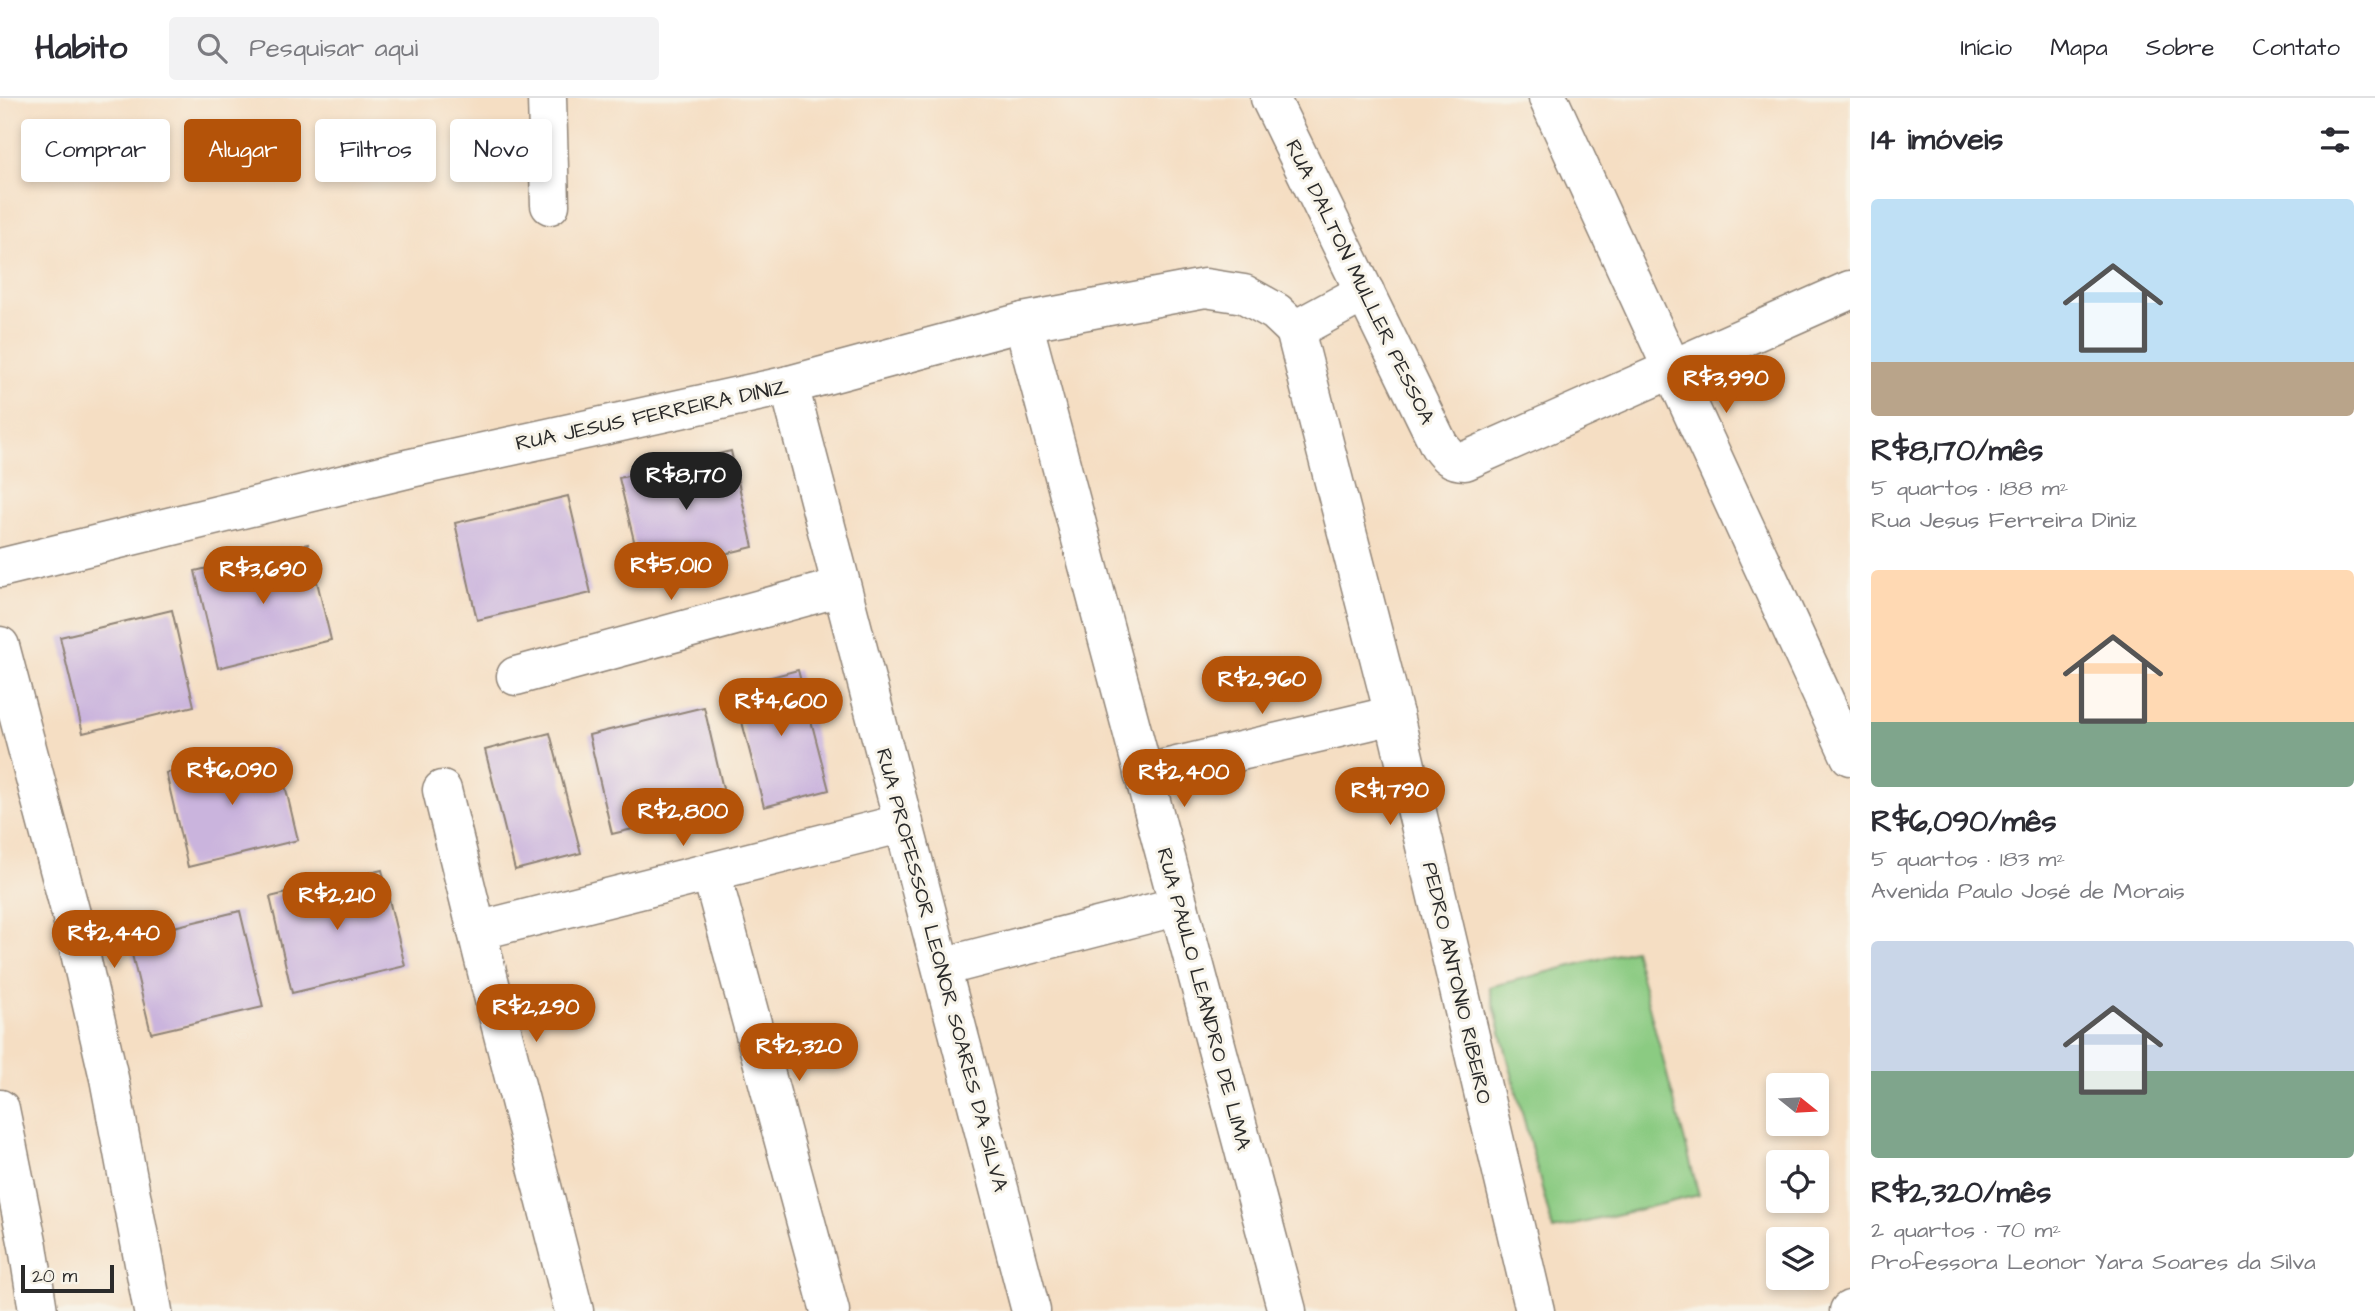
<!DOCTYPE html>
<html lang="pt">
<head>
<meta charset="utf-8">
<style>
  :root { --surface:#fff; --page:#f2f2f3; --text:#2b2b33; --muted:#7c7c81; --line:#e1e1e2; --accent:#b45309 }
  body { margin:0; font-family:"Architects Daughter",sans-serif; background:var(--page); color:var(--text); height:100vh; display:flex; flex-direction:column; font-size:26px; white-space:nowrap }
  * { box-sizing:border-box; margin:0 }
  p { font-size:23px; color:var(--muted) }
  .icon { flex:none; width:38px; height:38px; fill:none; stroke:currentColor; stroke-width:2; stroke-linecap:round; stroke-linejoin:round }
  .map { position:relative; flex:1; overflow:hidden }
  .sheet { display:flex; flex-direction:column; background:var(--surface); width:525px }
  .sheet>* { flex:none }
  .hud { position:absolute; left:21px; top:21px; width:665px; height:63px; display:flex; gap:14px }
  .needle { width:46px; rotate:108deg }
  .buttons { position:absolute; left:1766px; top:975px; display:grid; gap:14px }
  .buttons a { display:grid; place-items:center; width:63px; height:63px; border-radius:7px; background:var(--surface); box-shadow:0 4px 10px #0003; font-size:35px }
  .scale { position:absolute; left:21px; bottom:18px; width:93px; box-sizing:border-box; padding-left:7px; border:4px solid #2b2b2b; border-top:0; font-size:19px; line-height:24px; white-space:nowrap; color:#2b2b2b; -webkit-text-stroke:5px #f7f3e8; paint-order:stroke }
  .price { position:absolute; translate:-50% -60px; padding:0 16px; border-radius:24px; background:var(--accent); color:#fff; font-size:23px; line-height:46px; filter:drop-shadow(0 2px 4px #0008) }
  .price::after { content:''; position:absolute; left:50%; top:42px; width:21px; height:16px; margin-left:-10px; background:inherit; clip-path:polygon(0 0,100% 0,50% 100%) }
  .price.selected { background:#222; color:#fff }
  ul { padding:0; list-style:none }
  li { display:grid; align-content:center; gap:14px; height:371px; padding:0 21px }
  li span { display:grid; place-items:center; height:217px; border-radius:7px; color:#555 }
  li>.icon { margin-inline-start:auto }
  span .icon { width:126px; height:126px; fill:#fffc; stroke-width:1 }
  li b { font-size:30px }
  h2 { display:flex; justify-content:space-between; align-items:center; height:84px; padding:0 21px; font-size:30px }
  .tag { padding:0 24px; border-radius:7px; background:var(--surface); box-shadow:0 4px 10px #0003; font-size:24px; line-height:63px }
  .tag.selected { background:var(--accent); color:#fff }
  header { display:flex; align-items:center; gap:42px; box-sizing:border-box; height:98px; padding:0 35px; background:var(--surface); border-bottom:2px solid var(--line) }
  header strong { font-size:33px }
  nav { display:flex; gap:38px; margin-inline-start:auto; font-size:24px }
  .search { width:490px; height:63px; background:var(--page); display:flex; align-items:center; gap:18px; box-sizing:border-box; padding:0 24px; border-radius:7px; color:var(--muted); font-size:26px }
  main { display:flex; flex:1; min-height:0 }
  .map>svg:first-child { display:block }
  .green { fill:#8bcb82; stroke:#5b7b56; stroke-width:2 }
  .building { fill:#cab4dd }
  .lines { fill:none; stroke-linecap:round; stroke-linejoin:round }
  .minor-casing { stroke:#908477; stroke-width:41 }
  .highway-casing { stroke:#908477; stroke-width:41 }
  .minor { stroke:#fff; stroke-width:38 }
  .highway { stroke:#fff; stroke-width:38 }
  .labels { text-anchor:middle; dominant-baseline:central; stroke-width:6; stroke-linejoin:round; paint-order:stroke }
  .street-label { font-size:21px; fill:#2b2b2b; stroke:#f7f3e8 }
</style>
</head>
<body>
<header>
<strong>Habito</strong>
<div class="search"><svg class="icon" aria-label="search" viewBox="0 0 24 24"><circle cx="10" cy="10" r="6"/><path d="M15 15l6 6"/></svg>Pesquisar aqui</div>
<nav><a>Início</a><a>Mapa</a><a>Sobre</a><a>Contato</a></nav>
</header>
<main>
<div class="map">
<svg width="1850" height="1213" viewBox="0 0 1850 1213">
  <rect width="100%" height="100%" fill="#f7f3e8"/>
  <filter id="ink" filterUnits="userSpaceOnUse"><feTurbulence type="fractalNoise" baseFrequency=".0143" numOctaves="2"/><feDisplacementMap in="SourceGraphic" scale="14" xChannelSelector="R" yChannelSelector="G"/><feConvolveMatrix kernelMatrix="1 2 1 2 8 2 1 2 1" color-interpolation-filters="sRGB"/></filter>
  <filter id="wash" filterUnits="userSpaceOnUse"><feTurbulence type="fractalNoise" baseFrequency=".00686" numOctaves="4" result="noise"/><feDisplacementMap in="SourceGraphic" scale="28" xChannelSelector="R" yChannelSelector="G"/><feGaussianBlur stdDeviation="1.57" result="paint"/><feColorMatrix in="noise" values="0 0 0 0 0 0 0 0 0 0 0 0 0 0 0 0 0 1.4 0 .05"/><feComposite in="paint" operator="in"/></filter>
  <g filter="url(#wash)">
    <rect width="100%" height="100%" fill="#f5dec3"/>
    <path class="green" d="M1634 852 1699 1097 1553 1132 1489 889Z"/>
    <g id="blocks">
      <g class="building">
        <path d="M731 353 753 449 642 476 619 380Z"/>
        <path d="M568 398 591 495 477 522 455 425Z"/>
        <path d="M308 446 331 542 218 570 195 473Z"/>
        <path d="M172 512 194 608 83 635 60 539Z"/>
        <path d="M798 572 829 692 764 709 733 589Z"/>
        <path d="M704 609 727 708 612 736 589 637Z"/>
        <path d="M550 635 581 755 515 772 485 652Z"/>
        <path d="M276 649 298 742 188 769 166 675Z"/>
        <path d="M382 772 405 868 292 895 270 799Z"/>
        <path d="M240 813 263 909 151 935 128 840Z"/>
      </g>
    </g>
  </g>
  <g filter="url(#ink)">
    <use href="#blocks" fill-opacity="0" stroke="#908477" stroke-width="2"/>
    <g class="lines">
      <defs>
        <g id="minor">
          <path d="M547 0 550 107"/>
          <path d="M1270 0 1439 347C1447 358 1452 363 1465 363L1850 192"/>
          <path d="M1548 0 1850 658"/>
          <path d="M1023 224 1287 1213"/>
          <path d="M1295 232 1394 617 1535 1213"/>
          <path d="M1295 232 1365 194"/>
          <path d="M789 287 1031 1213"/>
          <path d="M0 470 411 370 789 287 1023 224 1205 190 1244 196 1276 214 1295 232"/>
          <path d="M0 548 71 816 109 980 153 1213"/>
          <path d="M516 578 841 489"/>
          <path d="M1143 676 1394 617"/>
          <path d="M442 692 489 882 574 1213"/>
          <path d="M711 774 830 1213"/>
          <path d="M477 833 904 725"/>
          <path d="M942 869 1179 808"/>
          <path d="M1849 1213 1850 1212"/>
        </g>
        <path id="highway" d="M0 1011 28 1148 38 1213"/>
      </defs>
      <use href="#minor" class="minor-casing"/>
      <use href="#highway" class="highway-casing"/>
      <use href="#minor" class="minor"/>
      <use href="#highway" class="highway"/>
    </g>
  </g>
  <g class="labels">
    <g class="street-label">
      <text transform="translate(1360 184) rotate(64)">RUA DALTON MULLER PESSOA</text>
      <text transform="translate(652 317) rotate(-12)">RUA JESUS FERREIRA DINIZ</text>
      <text transform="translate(942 872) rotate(75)">RUA PROFESSOR LEONOR SOARES DA SILVA</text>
      <text transform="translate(1457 885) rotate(77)">PEDRO ANTONIO RIBEIRO</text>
      <text transform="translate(1204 901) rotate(75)">RUA PAULO LEANDRO DE LIMA</text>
    </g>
  </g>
</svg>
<div class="buttons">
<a><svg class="needle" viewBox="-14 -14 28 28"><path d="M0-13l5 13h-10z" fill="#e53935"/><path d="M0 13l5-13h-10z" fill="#7c7c81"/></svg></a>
<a><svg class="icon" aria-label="locate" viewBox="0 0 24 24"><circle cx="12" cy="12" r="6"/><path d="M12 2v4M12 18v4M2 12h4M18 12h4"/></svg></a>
<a><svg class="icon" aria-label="layers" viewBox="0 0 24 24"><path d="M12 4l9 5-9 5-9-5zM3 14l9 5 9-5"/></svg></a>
</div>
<div class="scale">20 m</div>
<b class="price" style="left:1726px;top:317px">R$3,990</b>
<b class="price selected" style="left:686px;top:414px">R$8,170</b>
<b class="price" style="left:671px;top:504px">R$5,010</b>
<b class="price" style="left:263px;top:508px">R$3,690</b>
<b class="price" style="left:1262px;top:618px">R$2,960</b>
<b class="price" style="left:781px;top:640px">R$4,600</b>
<b class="price" style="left:232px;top:709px">R$6,090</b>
<b class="price" style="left:1184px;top:711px">R$2,400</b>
<b class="price" style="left:1390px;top:729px">R$1,790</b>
<b class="price" style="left:683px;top:750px">R$2,800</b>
<b class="price" style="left:337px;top:834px">R$2,210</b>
<b class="price" style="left:114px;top:872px">R$2,440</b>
<b class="price" style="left:536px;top:946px">R$2,290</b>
<b class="price" style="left:799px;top:985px">R$2,320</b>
<div class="hud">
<a class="tag">Comprar</a>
<a class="tag selected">Alugar</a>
<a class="tag">Filtros</a>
<a class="tag">Novo</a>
</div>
</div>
<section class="sheet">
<h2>14 imóveis<svg class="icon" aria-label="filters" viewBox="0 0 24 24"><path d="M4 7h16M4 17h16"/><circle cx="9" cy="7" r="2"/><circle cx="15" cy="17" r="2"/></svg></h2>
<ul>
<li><span style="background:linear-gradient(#bfe0f5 75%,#b9a48a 0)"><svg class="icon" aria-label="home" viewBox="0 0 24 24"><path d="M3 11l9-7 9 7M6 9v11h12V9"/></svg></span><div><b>R$8,170/mês</b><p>5 quartos · 188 m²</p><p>Rua Jesus Ferreira Diniz</p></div></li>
<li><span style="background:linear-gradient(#ffd9b3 70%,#7fa58c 0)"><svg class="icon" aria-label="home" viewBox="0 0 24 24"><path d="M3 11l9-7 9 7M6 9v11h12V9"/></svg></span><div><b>R$6,090/mês</b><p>5 quartos · 183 m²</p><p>Avenida Paulo José de Morais</p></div></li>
<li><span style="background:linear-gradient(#c9d6e8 60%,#7fa58c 0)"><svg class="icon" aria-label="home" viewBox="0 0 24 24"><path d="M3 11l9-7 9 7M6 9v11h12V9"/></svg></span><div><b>R$2,320/mês</b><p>2 quartos · 70 m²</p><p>Professora Leonor Yara Soares da Silva</p></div></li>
</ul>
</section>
</main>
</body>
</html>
